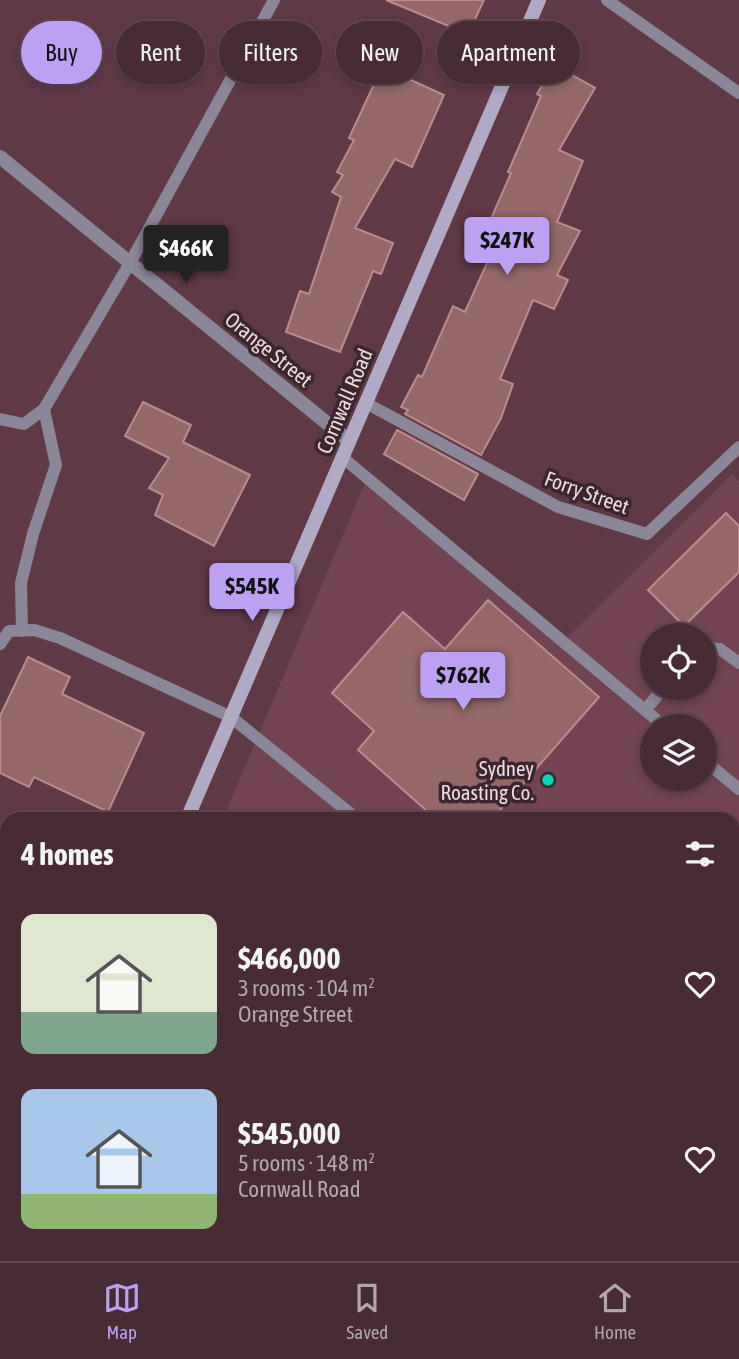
<!DOCTYPE html>
<html lang="en">
<head>
<meta charset="utf-8">
<style>
  :root { --surface:#482b35; --page:#523741; --text:#f1f3f6; --muted:#b1a7ad; --line:#604750; --accent:#bca0f2 }
  body { margin:0; font-family:"Asap Condensed",sans-serif; background:var(--page); color:var(--text); height:100vh; display:flex; flex-direction:column; font-size:26px; white-space:nowrap }
  * { box-sizing:border-box; margin:0 }
  p { font-size:23px; color:var(--muted) }
  .icon { flex:none; width:38px; height:38px; fill:none; stroke:currentColor; stroke-width:2; stroke-linecap:round; stroke-linejoin:round }
  .map { position:relative; flex:1; overflow:hidden }
  .details { position:absolute; left:0px; top:812px; width:740px; height:450px; display:flex; flex-direction:column; background:var(--surface); border-radius:21px 21px 0 0; box-shadow:0 4px 10px #0003,0 0 0 2px var(--line) }
  .details>* { flex:none }
  .top-card { position:absolute; left:21px; top:21px; width:698px; height:63px; display:flex; gap:14px }
  .buttons { position:absolute; left:640px; top:623px; display:grid; gap:14px }
  .buttons a { display:grid; place-items:center; width:77px; height:77px; border-radius:50%; background:var(--surface); box-shadow:0 4px 10px #0003,0 0 0 2px var(--line); font-size:35px }
  .price { position:absolute; translate:-50% -60px; padding:0 16px; border-radius:7px; background:var(--accent); color:#111; font-size:23px; line-height:46px; filter:drop-shadow(0 2px 4px #0008) }
  .price::after { content:''; position:absolute; left:50%; top:42px; width:21px; height:16px; margin-left:-10px; background:inherit; clip-path:polygon(0 0,100% 0,50% 100%) }
  .price.current { background:#222; color:#fff }
  ul { padding:0; list-style:none }
  li { display:flex; align-items:center; gap:21px; height:175px; padding:0 21px }
  li span { display:grid; place-items:center; flex:none; width:196px; height:140px; border-radius:14px; color:#555 }
  li>.icon { margin-inline-start:auto }
  span .icon { width:84px; height:84px; fill:#fffc; stroke-width:1 }
  li b { font-size:30px }
  h2 { display:flex; justify-content:space-between; align-items:center; height:84px; padding:0 21px; font-size:30px }
  .tag { padding:0 24px; border-radius:32px; background:var(--surface); box-shadow:0 4px 10px #0003,0 0 0 2px var(--line); font-size:24px; line-height:63px }
  .tag.current { background:var(--accent); color:#111 }
  .tab-bar { display:flex; justify-content:space-around; align-items:center; height:98px; border-top:2px solid var(--line); background:var(--surface); font-size:19px; color:var(--muted) }
  .tab-bar a { display:grid; justify-items:center; gap:4px }
  .tab-bar .current { color:var(--accent) }
  .map>svg:first-child { display:block }
  .built { fill:#714353; fill-rule:evenodd }
  .building { fill:#946769; stroke:#bb8c8d; stroke-width:2 }
  .lines { fill:none; stroke-linecap:round; stroke-linejoin:round }
  .service { stroke:#8b8698; stroke-width:12 }
  .minor { stroke:#8b8698; stroke-width:14 }
  .tertiary { stroke:#8b8698; stroke-width:14 }
  .secondary { stroke:#b1aac5; stroke-width:14 }
  .trunk { stroke:#dad2f0; stroke-width:19 }
  .poi-dot { fill:#04d5b6; stroke:#39272d; stroke-width:2.5 }
  .labels { text-anchor:middle; dominant-baseline:central; stroke-width:7; stroke-linejoin:round; paint-order:stroke }
  .street-label { font-size:21px; fill:#f2d9e0; stroke:#39272d }
  .poi-label { font-size:21px; fill:#f2d9e0; stroke:#39272d; text-anchor:end }
</style>
</head>
<body>
<div class="map">
<svg width="739" height="1261" viewBox="0 0 739 1261">
  <rect width="100%" height="100%" fill="#603947"/>
  <g class="built">
    <path d="M732 474 739 481V827L733 832V819H223L367 478 564 641ZM653 635H705V688H653ZM653 726H705V779H653Z"/>
    <path d="M739 907V1251L727 1261H533L528 1255H733V911Z"/>
    <path d="M39 1255H231L223 1261H36Z"/>
  </g>
  <g class="building">
    <path d="M386 0H484L468 34Z"/>
    <path d="M554 65 595 88 559 150 583 161 557 222 580 231 557 275 568 280 554 309 533 300 500 379 513 384 501 418 481 455 405 414 408 410 401 407 418 375 422 377 453 306 465 312 503 227 490 221 511 173 508 172 541 96 537 94Z"/>
    <path d="M382 67 444 95 412 167 395 159 355 228 393 243 381 274 373 271 340 352 286 332 300 291 309 294 341 197 332 192 343 175 337 172 354 140 349 138Z"/>
    <path d="M143 402 191 425 183 442 250 475 214 546 155 515 163 495 149 488 169 458 125 436Z"/>
    <path d="M397 430 478 474 464 500 384 454Z"/>
    <path d="M726 513 739 526V572L684 626 648 590Z"/>
    <path d="M488 600 599 697 492 819H436L358 750 374 731 332 693 403 612 445 649Z"/>
    <path d="M28 657 70 677 62 694 144 733 108 812 34 777 29 787 0 773V716Z"/>
  </g>
  <g class="lines">
    <g class="service">
      <path d="M607 0 739 93"/>
      <path d="M366 403 558 507 647 534 739 447"/>
      <path d="M0 419 24 424 44 409 130 263 274 0"/>
      <path d="M342 457 664 726"/>
      <path d="M22 631 21 583 33 534 56 465 44 409"/>
      <path d="M0 644 9 631 34 630 60 638 231 717 357 819"/>
      <path d="M705 648 720 649 739 663"/>
      <path d="M645 710 664 688"/>
      <path d="M705 761 739 789"/>
      <path d="M733 959 739 966"/>
      <path d="M654 1255 659 1261"/>
      <path d="M727 1255 732 1261"/>
    </g>
    <path class="minor" d="M366 1255 371 1261"/>
    <path class="tertiary" d="M0 157 349 441"/>
    <g class="secondary">
      <path d="M187 819 539 0"/>
      <path d="M0 1255 7 1238"/>
    </g>
    <g class="trunk">
      <path d="M733 884 739 880"/>
      <path d="M277 1261 285 1255"/>
    </g>
  </g>
  <circle class="poi-dot" cx="548" cy="780" r="7"/>
  <g class="labels">
    <g class="street-label">
      <text transform="translate(269 349) rotate(39)">Orange Street</text>
      <text transform="translate(344 401) rotate(-67)">Cornwall Road</text>
      <text transform="translate(587 492) rotate(20)">Forry Street</text>
    </g>
    <g class="poi-label">
      <text x="534" y="768">Sydney<tspan x="534" dy="24">Roasting Co.</tspan></text>
    </g>
  </g>
</svg>
<div class="buttons">
<a><svg class="icon" aria-label="locate" viewBox="0 0 24 24"><circle cx="12" cy="12" r="6"/><path d="M12 2v4M12 18v4M2 12h4M18 12h4"/></svg></a>
<a><svg class="icon" aria-label="layers" viewBox="0 0 24 24"><path d="M12 4l9 5-9 5-9-5zM3 14l9 5 9-5"/></svg></a>
</div>
<b class="price" style="left:507px;top:277px">$247K</b>
<b class="price current" style="left:186px;top:285px">$466K</b>
<b class="price" style="left:252px;top:623px">$545K</b>
<b class="price" style="left:463px;top:712px">$762K</b>
<div class="top-card">
<a class="tag current">Buy</a>
<a class="tag">Rent</a>
<a class="tag">Filters</a>
<a class="tag">New</a>
<a class="tag">Apartment</a>
</div>
<section class="details">
<h2>4 homes<svg class="icon" aria-label="filters" viewBox="0 0 24 24"><path d="M4 7h16M4 17h16"/><circle cx="9" cy="7" r="2"/><circle cx="15" cy="17" r="2"/></svg></h2>
<ul>
<li><span style="background:linear-gradient(#dfe7d0 70%,#7fa58c 0)"><svg class="icon" aria-label="home" viewBox="0 0 24 24"><path d="M3 11l9-7 9 7M6 9v11h12V9"/></svg></span><div><b>$466,000</b><p>3 rooms · 104 m²</p><p>Orange Street</p></div><svg class="icon" aria-label="heart" viewBox="0 0 24 24"><path d="M12 20l-8-8c-3-5 5-10 8-4 3-6 11-1 8 4z"/></svg></li>
<li><span style="background:linear-gradient(#a9c7e8 75%,#8fb573 0)"><svg class="icon" aria-label="home" viewBox="0 0 24 24"><path d="M3 11l9-7 9 7M6 9v11h12V9"/></svg></span><div><b>$545,000</b><p>5 rooms · 148 m²</p><p>Cornwall Road</p></div><svg class="icon" aria-label="heart" viewBox="0 0 24 24"><path d="M12 20l-8-8c-3-5 5-10 8-4 3-6 11-1 8 4z"/></svg></li>
</ul>
</section>
</div>
<nav class="tab-bar">
<a class="current"><svg class="icon" aria-label="map" viewBox="0 0 24 24"><path d="M3 6l6-2 6 2 6-2v14l-6 2-6-2-6 2zM9 4v14M15 6v14"/></svg>Map</a>
<a><svg class="icon" aria-label="saved" viewBox="0 0 24 24"><path d="M7 4h10v16l-5-4-5 4z"/></svg>Saved</a>
<a><svg class="icon" aria-label="home" viewBox="0 0 24 24"><path d="M3 11l9-7 9 7M6 9v11h12V9"/></svg>Home</a>
</nav>
</body>
</html>
